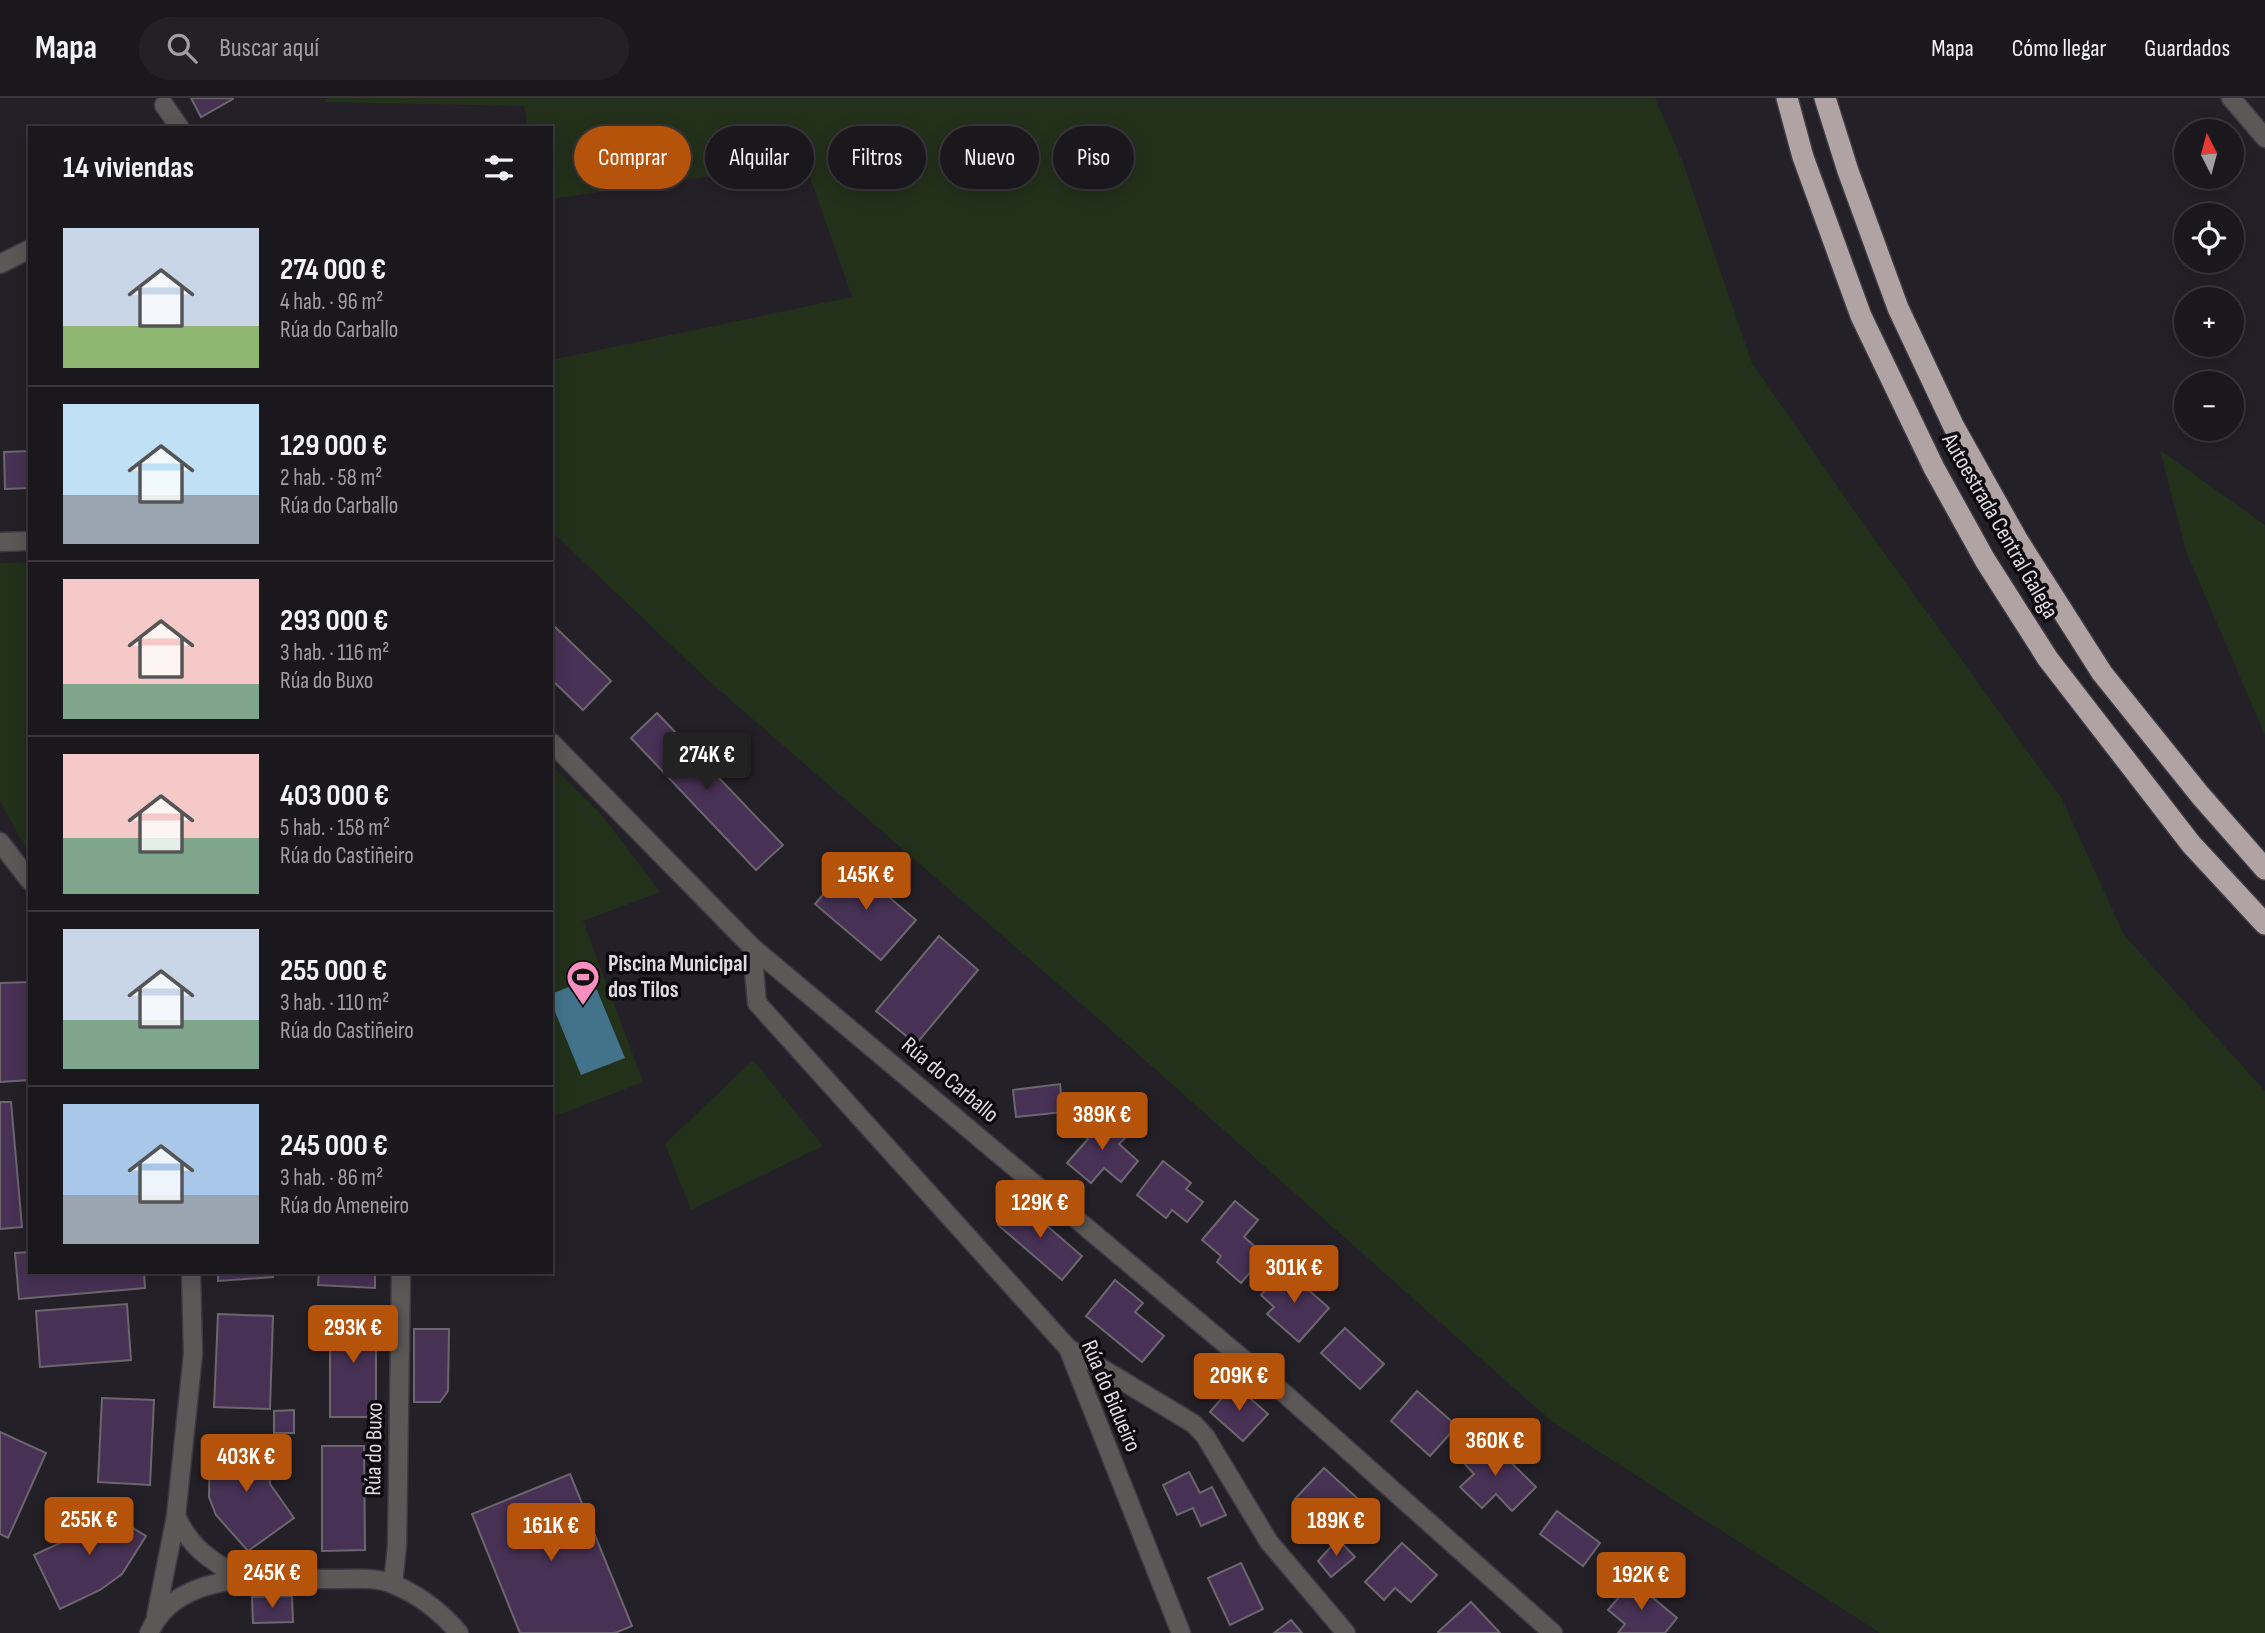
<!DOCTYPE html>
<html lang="es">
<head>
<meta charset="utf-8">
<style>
  :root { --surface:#1b181d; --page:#242126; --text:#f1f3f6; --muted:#a0a0a4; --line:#39373b; --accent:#b45309 }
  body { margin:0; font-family:"Sofia Sans Condensed",sans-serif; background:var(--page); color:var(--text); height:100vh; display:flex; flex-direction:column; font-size:26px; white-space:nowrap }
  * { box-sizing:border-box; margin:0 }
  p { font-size:23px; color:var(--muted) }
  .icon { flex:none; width:38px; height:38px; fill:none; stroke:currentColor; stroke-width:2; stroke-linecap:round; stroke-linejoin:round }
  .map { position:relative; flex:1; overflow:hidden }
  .panel { position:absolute; left:28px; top:28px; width:525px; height:1148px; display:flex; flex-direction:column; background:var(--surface); border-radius:0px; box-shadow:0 4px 18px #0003,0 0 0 2px var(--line) }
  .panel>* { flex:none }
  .banner { position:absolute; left:574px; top:28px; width:665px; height:63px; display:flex; gap:14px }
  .needle { width:46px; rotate:354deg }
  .fabs { position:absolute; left:2174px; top:21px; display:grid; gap:14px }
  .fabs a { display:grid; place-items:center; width:70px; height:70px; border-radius:50%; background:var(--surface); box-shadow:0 4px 18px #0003,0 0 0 2px var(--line); font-size:35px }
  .price { position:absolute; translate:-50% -60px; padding:0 16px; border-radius:7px; background:var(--accent); color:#fff; font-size:23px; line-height:46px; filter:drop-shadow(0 2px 4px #0008) }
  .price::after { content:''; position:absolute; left:50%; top:42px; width:21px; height:16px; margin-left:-10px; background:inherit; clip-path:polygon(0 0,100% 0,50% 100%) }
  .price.selected { background:#222; color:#fff }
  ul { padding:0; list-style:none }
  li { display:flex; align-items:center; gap:21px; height:175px; padding:0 35px }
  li+li { border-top:2px solid var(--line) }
  li span { display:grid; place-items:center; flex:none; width:196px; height:140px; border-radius:0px; color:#555 }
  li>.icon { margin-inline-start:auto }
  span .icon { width:84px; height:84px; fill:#fffc; stroke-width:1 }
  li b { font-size:30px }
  h2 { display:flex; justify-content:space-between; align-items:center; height:84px; padding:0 35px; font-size:30px }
  .chip { padding:0 24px; border-radius:32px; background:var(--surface); box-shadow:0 4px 18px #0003,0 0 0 2px var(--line); font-size:24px; line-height:63px }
  .chip.selected { background:var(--accent); color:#fff }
  header { display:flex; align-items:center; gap:42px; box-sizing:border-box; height:98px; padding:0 35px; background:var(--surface); border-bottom:2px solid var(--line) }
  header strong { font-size:33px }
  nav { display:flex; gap:38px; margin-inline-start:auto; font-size:24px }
  .search { width:490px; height:63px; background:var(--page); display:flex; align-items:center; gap:18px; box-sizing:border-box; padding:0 24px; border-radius:38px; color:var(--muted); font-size:26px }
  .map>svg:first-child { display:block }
  .green { fill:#23301a }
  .water { fill:#43738b }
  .building { fill:#473154; stroke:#6c666f; stroke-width:2 }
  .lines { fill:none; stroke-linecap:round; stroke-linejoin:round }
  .minor-casing { stroke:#3e3a41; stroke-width:21 }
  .tertiary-casing { stroke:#3e3a41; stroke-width:21 }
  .motorway-casing { stroke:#3e3a41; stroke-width:24 }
  .minor { stroke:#5d5858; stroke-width:18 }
  .tertiary { stroke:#5d5858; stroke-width:18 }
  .motorway { stroke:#b0a3a4; stroke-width:21 }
  .labels { text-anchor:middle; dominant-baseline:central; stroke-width:7; stroke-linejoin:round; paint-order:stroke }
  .street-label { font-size:23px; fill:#dfdce1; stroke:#0c0a0e }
  .poi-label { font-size:23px; font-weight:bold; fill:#dfdce1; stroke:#0c0a0e; text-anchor:start }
</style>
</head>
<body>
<header>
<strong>Mapa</strong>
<div class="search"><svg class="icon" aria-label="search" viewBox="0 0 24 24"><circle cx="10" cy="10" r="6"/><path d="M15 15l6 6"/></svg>Buscar aquí</div>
<nav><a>Mapa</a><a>Cómo llegar</a><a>Guardados</a></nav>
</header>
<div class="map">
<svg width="2265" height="1535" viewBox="0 0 2265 1535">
  <rect width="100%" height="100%" fill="#242027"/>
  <g class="green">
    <path d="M328 0H1655L1682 62 1752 265 1862 424 2062 701 2124 837 2265 993V1535H1880L1550 1322 1103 925 710 584 551 433V262L852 199 805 65 551 101V30H528L524 8 323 4Z"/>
    <path d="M2160 352 2265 427V637L2186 453Z"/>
    <path d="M30 464V758L0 703V465Z"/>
    <path d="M551 667 601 716 660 794 583 823 643 984 551 1020Z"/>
    <path d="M753 962 823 1048 691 1112 665 1046Z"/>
  </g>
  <path class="water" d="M592 880 625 960 581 977 551 904V896Z"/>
  <g class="building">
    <path d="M191 0H233V1L201 19Z"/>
    <path d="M30 353V390L5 391 4 354Z"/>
    <path d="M551 525 611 583 583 612 551 581Z"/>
    <path d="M657 615 783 747 756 772 631 640Z"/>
    <path d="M850 766 916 822 881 862 815 806Z"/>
    <path d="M939 838 978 872 916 946 876 913Z"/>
    <path d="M30 884V982L0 984V885Z"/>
    <path d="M1060 986 1063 1014 1016 1019 1013 992Z"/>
    <path d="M0 1004H11L22 1129 0 1131Z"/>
    <path d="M1097 1016 1125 1040 1119 1046 1138 1063 1121 1084 1104 1070 1091 1085 1067 1065 1088 1041 1081 1035Z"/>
    <path d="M1163 1063 1191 1085 1186 1091 1203 1104 1187 1124 1172 1112 1166 1120 1137 1097Z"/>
    <path d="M1018 1103 1082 1158 1062 1182 998 1127Z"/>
    <path d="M1235 1103 1258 1122 1244 1139 1265 1157 1241 1185 1217 1164 1221 1158 1202 1142Z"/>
    <path d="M30 1154V1174H144L145 1190 19 1201 15 1155Z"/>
    <path d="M1285 1171 1329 1210 1299 1244 1267 1216 1274 1209 1261 1197Z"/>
    <path d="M218 1174H272L273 1179 218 1183Z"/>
    <path d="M319 1174H375V1190L318 1187Z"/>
    <path d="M1115 1182 1143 1205 1135 1214 1164 1238 1142 1264 1086 1218Z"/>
    <path d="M127 1206 131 1262 40 1269 36 1213Z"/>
    <rect x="330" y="1215" width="46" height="104"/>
    <path d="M218 1216 273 1218 270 1311 214 1309Z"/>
    <path d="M1345 1230 1384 1266 1360 1291 1321 1255Z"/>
    <path d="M414 1231H449L448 1293 440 1304H414Z"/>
    <path d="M1234 1286 1268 1316 1243 1343 1210 1314Z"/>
    <path d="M1417 1293 1457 1328 1430 1358 1391 1323Z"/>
    <path d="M102 1300 154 1302 150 1387 98 1384Z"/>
    <path d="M294 1312V1335H274V1313Z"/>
    <path d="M0 1334 46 1355 8 1440 0 1436Z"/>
    <path d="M1486 1340 1536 1389 1512 1413 1496 1396 1482 1410 1460 1389 1474 1376 1463 1364Z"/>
    <path d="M268 1347 270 1386 294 1420 248 1453 216 1417 209 1399 210 1351Z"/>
    <path d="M322 1348H364L365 1452 322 1453Z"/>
    <path d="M1324 1370 1367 1409 1338 1441 1295 1401Z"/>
    <path d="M1189 1374 1200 1395 1212 1389 1226 1417 1201 1428 1193 1410 1177 1417 1163 1387Z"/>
    <path d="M570 1376 632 1528 615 1535H520L472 1416Z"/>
    <path d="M95 1407 146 1438 122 1476 100 1492 60 1511 34 1457 71 1440Z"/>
    <path d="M1557 1413 1600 1445 1583 1468 1540 1436Z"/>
    <path d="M1338 1441 1355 1459 1331 1479 1318 1463Z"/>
    <path d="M1402 1445 1437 1477 1411 1504 1395 1490 1384 1502 1365 1484Z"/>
    <path d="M1241 1465 1263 1511 1230 1527 1208 1480Z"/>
    <path d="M1633 1483 1677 1520 1665 1535H1618L1625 1526 1608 1512Z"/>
    <path d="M292 1498 293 1524 253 1525 252 1499Z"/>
    <path d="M1471 1504 1500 1535H1439L1438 1534Z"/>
    <path d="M1291 1522 1302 1535H1274Z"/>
  </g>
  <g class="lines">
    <defs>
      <g id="minor">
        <path d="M2231 0 2265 40"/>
        <path d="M164 7 180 30"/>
        <path d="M0 166 30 151"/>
        <path d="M0 744 30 783"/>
        <path d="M752 849 1286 1297 1553 1535"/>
        <path d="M1068 1250 1194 1326 1205 1338 1269 1444 1346 1535"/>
        <path d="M176 1418C192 1452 210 1461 241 1481"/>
        <path d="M393 1486 397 1447 401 1174"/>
        <path d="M156 1518 176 1418 193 1256 191 1174"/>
        <path d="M149 1535C178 1471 262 1481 321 1481 344 1482 374 1477 395 1487 421 1498 441 1514 459 1535"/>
      </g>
      <g id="tertiary">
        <path d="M0 444 30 443"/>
        <path d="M551 644 752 849 757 905 1068 1250 1181 1535"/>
      </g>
      <g id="motorway">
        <path d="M1787 0 1803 59 1861 218 1934 370 1985 462 2048 561 2191 746 2265 826"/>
        <path d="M1825 0 1848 73 1898 210 1954 329 2018 443 2102 575 2200 697 2265 771"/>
      </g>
    </defs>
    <use href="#minor" class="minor-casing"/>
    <use href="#tertiary" class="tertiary-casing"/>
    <use href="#motorway" class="motorway-casing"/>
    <use href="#minor" class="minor"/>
    <use href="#tertiary" class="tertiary"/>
    <use href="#motorway" class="motorway"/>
  </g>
  <defs>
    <symbol id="stadium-pin" viewBox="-11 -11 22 30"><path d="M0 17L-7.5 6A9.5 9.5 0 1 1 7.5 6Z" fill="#fc8fc1" stroke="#0c0a0e"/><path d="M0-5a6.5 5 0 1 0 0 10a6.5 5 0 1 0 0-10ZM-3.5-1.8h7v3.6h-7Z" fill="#111"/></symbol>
  </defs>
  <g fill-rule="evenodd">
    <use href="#stadium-pin" x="564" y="860" width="38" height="52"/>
  </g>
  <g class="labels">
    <g class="street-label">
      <text transform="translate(2000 428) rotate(60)">Autoestrada Central Galega</text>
      <text transform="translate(950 982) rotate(40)">Rúa do Carballo</text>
      <text transform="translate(1111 1298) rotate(67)">Rúa do Bidueiro</text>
      <text transform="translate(374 1351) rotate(-89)">Rúa do Buxo</text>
    </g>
    <g class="poi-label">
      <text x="608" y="866">Piscina Municipal<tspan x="608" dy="26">dos Tilos</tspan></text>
    </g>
  </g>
</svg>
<div class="fabs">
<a><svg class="needle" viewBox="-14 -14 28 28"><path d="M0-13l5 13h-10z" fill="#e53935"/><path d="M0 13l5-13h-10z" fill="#a0a0a4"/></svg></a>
<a><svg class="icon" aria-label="locate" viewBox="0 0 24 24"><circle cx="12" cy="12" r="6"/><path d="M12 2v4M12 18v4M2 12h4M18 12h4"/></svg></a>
<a>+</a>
<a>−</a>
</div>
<b class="price selected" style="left:707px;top:694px">274K €</b>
<b class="price" style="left:866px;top:814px">145K €</b>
<b class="price" style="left:1102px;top:1054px">389K €</b>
<b class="price" style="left:1040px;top:1142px">129K €</b>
<b class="price" style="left:1294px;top:1207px">301K €</b>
<b class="price" style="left:353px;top:1267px">293K €</b>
<b class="price" style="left:1239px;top:1315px">209K €</b>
<b class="price" style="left:1495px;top:1380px">360K €</b>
<b class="price" style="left:246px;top:1396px">403K €</b>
<b class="price" style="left:89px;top:1459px">255K €</b>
<b class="price" style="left:1336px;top:1460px">189K €</b>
<b class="price" style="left:551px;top:1465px">161K €</b>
<b class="price" style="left:272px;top:1512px">245K €</b>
<b class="price" style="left:1641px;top:1514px">192K €</b>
<div class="banner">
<a class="chip selected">Comprar</a>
<a class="chip">Alquilar</a>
<a class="chip">Filtros</a>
<a class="chip">Nuevo</a>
<a class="chip">Piso</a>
</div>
<section class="panel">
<h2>14 viviendas<svg class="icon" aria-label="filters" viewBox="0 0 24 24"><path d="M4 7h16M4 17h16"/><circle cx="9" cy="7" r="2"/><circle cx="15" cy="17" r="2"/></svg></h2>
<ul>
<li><span style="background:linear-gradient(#c9d6e8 70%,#8fb573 0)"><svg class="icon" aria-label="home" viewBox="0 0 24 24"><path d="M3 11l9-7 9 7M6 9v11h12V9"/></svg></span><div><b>274 000 €</b><p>4 hab. · 96 m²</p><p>Rúa do Carballo</p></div></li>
<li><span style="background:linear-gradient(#bfe0f5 65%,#9aa5b1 0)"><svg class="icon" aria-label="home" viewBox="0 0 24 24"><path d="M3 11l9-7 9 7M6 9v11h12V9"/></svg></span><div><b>129 000 €</b><p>2 hab. · 58 m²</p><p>Rúa do Carballo</p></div></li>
<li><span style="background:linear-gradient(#f6c9c9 75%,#7fa58c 0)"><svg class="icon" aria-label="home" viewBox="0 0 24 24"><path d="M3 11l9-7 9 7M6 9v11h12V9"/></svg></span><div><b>293 000 €</b><p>3 hab. · 116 m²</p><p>Rúa do Buxo</p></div></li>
<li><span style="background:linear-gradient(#f6c9c9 60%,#7fa58c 0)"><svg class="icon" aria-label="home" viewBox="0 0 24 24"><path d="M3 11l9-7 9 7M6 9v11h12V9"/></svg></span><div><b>403 000 €</b><p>5 hab. · 158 m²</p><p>Rúa do Castiñeiro</p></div></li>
<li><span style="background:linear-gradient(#c9d6e8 65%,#7fa58c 0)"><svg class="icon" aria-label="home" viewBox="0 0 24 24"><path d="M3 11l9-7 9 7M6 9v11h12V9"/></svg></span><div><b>255 000 €</b><p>3 hab. · 110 m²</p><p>Rúa do Castiñeiro</p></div></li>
<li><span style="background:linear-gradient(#a9c7e8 65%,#9aa5b1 0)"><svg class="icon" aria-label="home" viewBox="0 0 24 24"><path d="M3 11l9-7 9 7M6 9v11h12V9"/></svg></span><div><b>245 000 €</b><p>3 hab. · 86 m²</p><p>Rúa do Ameneiro</p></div></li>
</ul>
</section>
</div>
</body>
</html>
